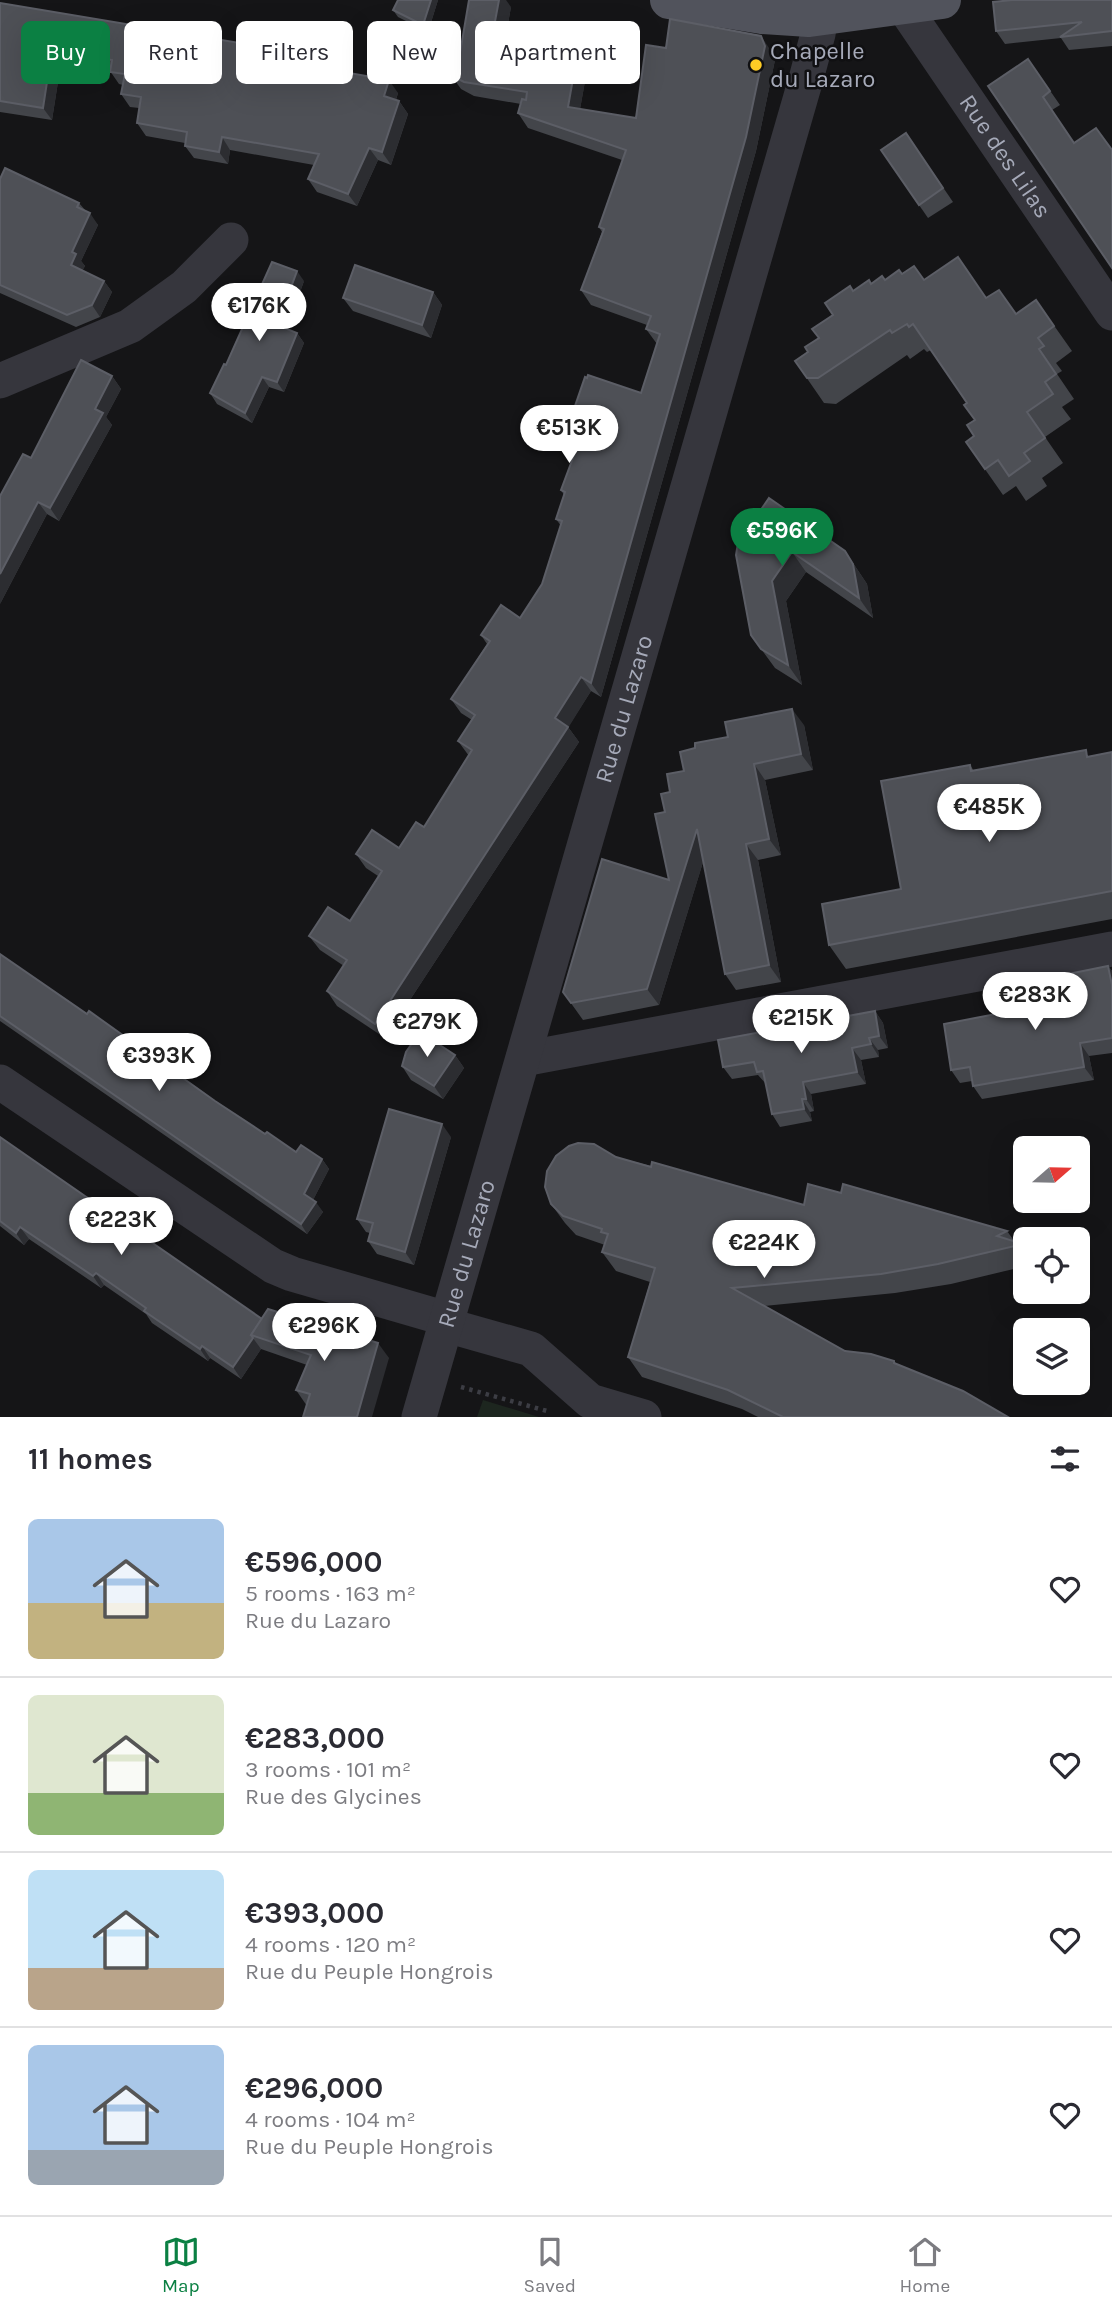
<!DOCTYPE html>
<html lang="en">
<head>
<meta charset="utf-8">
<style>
  :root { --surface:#fff; --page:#f7f7f7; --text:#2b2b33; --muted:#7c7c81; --line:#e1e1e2; --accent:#0b8043 }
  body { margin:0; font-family:Karla,sans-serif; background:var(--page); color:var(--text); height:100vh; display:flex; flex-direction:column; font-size:26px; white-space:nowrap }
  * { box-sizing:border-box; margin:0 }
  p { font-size:23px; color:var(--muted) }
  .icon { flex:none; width:38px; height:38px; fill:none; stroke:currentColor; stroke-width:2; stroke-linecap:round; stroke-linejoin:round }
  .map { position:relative; height:1417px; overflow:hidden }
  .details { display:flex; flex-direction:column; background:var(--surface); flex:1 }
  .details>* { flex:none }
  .hud { position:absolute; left:21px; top:21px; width:700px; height:63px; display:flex; gap:14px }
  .needle { width:46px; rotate:70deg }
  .tools { position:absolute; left:1013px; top:1136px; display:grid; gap:14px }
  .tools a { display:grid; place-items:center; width:77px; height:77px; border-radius:10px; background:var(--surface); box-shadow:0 7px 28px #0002; font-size:35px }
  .price { position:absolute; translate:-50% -60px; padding:0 16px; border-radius:24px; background:#fff; color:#222; font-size:23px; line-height:46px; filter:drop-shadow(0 2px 4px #0008) }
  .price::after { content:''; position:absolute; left:50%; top:42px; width:21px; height:16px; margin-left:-10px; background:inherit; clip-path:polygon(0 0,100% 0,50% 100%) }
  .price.on { background:var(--accent); color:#fff }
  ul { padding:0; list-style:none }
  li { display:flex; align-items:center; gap:21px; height:175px; padding:0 28px }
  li+li { border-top:2px solid var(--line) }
  li span { display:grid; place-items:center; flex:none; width:196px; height:140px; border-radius:10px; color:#555 }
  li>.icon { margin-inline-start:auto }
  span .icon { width:84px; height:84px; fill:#fffc; stroke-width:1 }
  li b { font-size:30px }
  h2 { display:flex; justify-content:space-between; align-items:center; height:84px; padding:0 28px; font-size:30px }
  .pill { padding:0 24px; border-radius:10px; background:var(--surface); box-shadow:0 7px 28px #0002; font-size:24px; line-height:63px }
  .pill.on { background:var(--accent); color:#fff }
  .tab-bar { display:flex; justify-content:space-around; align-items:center; height:98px; border-top:2px solid var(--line); background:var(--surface); font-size:19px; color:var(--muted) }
  .tab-bar a { display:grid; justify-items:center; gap:4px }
  .tab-bar .on { color:var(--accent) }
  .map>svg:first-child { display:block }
  .green { fill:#1d261f }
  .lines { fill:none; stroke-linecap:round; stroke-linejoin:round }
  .path { stroke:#3c3d44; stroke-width:4.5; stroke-dasharray:3.5 5; stroke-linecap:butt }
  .minor { stroke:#36363d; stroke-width:35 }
  .major { stroke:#51535c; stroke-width:38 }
  .wall { fill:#43454a }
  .shaded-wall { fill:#2c2d31 }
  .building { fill:#4e5056; stroke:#5c5e66; stroke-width:2 }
  .poi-dot { fill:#ffcc25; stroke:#101012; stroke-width:2.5 }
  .labels { text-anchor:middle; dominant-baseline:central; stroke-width:5; stroke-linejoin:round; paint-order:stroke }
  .poi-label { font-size:24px; fill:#a6aab9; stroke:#101012; text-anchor:start }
  .street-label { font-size:24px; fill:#a6aab9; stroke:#101012 }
</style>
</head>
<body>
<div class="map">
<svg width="1112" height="1417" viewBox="0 0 1112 1417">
  <rect width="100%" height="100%" fill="#151517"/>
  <path class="green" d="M483 1400 539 1417H477Z"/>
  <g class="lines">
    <path class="path" d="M461 1387 547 1411"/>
    <g class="minor">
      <path id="s1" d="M899 0 1112 313"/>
      <path d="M0 381 130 326 184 287 231 240"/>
      <path d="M523 1059 1112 949"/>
      <path d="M0 1082 273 1266 292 1274 447 1319"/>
      <path d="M446 1325 531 1349 590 1401 644 1417"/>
      <path id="s2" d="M419 1417 806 79 818 34 824 0"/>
    </g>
    <path class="major" d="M669 0 762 15 809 18 942 0"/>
  </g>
  <g class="wall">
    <path d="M398 0H438L428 32 398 17 393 10Z"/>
    <path d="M1112 0V46L1069 50 1061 38 1005 44 996 31Z"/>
    <path d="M0 3 332 70 398 93 396 100 399 101 408 114 391 165 378 160 357 206 317 192 308 179 314 165 230 150 228 164 194 158 185 146V143L146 136 137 123 139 108 130 107 121 94 123 85 119 84 110 71 66 63 63 83 58 82 52 120 0 112Z"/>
    <path d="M511 7 504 45 587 70 580 109 636 118 666 48 771 51 775 60 756 151 601 697 591 691 568 727 579 742 385 1038 337 1006 327 991 344 966 320 950 309 936 350 921 378 876 366 868 356 854 399 848 424 827 469 756 458 741 472 720 461 713 451 699 487 644 481 635 520 618 542 584 561 526 556 519 564 495 561 490 573 457 571 454 583 421 574 409 641 393 657 344 646 329 647 325 591 305 581 290 602 232 599 227 622 160 528 128 518 113 521 104 474 96 461 89 451 75Z"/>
    <path d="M1028 59 1060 105 1052 110 1112 268Z"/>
    <path d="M906 133 953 202 928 218 881 150Z"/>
    <path d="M0 179 79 203 85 210 98 225 81 261 85 266 82 271 104 281 112 292 100 317 76 327 0 293Z"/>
    <path d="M902 274 987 298 1016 314 1036 300 1072 351 1056 363 1062 371 1057 374 1074 399 1062 407 1071 419 1045 437 1063 463 1042 478 1047 486 1026 501 1016 486 1003 495 966 442 974 436 975 420 967 403 931 350 927 352 924 349 910 359 907 355 836 404 824 403 795 361 808 352 833 315 853 291 871 284Z"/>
    <path d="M304 281 287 329 297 333 304 343 284 392 269 387 252 423 217 404 210 393 226 365Z"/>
    <path d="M433 292 442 305 431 338 353 311 343 298Z"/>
    <path d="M112 376 121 389 106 417 112 425 59 521 47 514 0 604 31 458Z"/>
    <path d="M845 551 867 584 873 618 806 572 786 601 802 685 775 668 751 635 736 555Z"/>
    <path d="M804 725 813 770 765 780 781 855 758 860 781 982 736 990 725 974 703 862 659 1005 583 1020 563 992 669 880 665 812 670 792 684 771Z"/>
    <path d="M1112 752V919L846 969 829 945 901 889 970 765 974 771 1090 756Z"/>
    <path d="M0 954 215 1101 265 1134 296 1152 322 1159 329 1169 313 1200 323 1212 307 1234 0 1021Z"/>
    <path d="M1108 966 1112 971V1053L1089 1056 1094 1080 982 1099 973 1086 972 1081 960 1083 951 1070 1027 1008 1070 989Z"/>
    <path d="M875 1011 883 1023 888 1048 878 1050 879 1057 861 1060 866 1084 811 1094 814 1111 810 1112 812 1121 780 1127 772 1114 766 1084 758 1075 732 1079 723 1067Z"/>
    <path d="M455 1055 464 1068 443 1099 411 1080 402 1066Z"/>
    <path d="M0 1137 262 1319 389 1358 307 1406 296 1390 307 1365 261 1349 241 1379 210 1358 208 1361 152 1323 146 1314 104 1285 101 1288 29 1239 24 1245 0 1226Z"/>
    <path d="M451 1137 414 1265 377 1254 368 1241 370 1233 366 1232 357 1219Z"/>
    <path d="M616 1157 804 1205 841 1193 1007 1231 1015 1242 1023 1244 1026 1248V1266L951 1284 895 1293 764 1306 845 1351 894 1361 897 1364 1008 1417H758L742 1409 642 1377 628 1357 650 1282 616 1271 602 1252 605 1245 576 1235 565 1223 551 1204Z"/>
  </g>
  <g class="shaded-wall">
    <path d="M431 0H438L428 32 423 25Z"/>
    <path d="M499 0H506L511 7 502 58 491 43Z"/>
    <path d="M761 36 771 51 775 60 756 151 601 697 591 683Z"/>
    <path d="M57 50 66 63 63 83 54 70Z"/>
    <path d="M577 56 587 70 578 121 568 107Z"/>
    <path d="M323 57 332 70 321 68Z"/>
    <path d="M49 69 58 82 52 120 43 108Z"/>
    <path d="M389 80 398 93 393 109 384 96Z"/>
    <path d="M399 101 408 114 391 165 382 152Z"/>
    <path d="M222 137 230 150 228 164 219 152Z"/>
    <path d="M369 148 378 160 357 206 348 194Z"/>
    <path d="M90 213 98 225 81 261 85 266 79 277 71 265 72 252Z"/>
    <path d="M297 271 304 281 284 336 277 325Z"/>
    <path d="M104 281 112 292 100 317 92 305Z"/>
    <path d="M433 292 442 305 431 338 422 325Z"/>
    <path d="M297 333 304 343 284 392 277 382Z"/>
    <path d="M112 376 121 389 106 417 112 425 59 521 50 508 95 409Z"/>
    <path d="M262 377 269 387 252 423 245 413Z"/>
    <path d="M38 502 47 514 0 604V574Z"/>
    <path d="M845 551 867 584 873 618 859 598Z"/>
    <path d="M792 552 806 572 786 601 802 685 788 665 772 581Z"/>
    <path d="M581 677 591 691 565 733 555 718Z"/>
    <path d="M792 709 804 725 813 770 801 754Z"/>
    <path d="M568 727 579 742 385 1038 375 1024Z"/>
    <path d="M754 764 765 780 781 855 769 839Z"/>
    <path d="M697 829 708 846 659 1005 647 989Z"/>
    <path d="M746 844 758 860 781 982 769 965Z"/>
    <path d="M1108 966 1112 971V985Z"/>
    <path d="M875 1011 883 1023 888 1048 879 1036Z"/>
    <path d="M869 1038 878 1050 879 1057 871 1044Z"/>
    <path d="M1080 1043 1089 1056 1094 1080 1084 1067Z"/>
    <path d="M852 1048 861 1060 866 1084 857 1072Z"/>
    <path d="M455 1055 464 1068 443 1099 434 1086Z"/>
    <path d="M803 1082 811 1094 814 1111 806 1099Z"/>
    <path d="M802 1099 810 1112 812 1121 804 1109Z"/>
    <path d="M442 1124 451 1137 414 1265 405 1252Z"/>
    <path d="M322 1159 329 1169 311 1204 304 1194Z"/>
    <path d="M316 1202 323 1212 307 1234 301 1224Z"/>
    <path d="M20 1227 29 1239 24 1245 16 1233Z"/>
    <path d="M96 1273 104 1285 101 1288 93 1276Z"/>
    <path d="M253 1338 261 1349 241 1379 233 1367Z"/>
    <path d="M378 1343 389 1358 372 1417H357Z"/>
    <path d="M202 1346 210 1358 208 1361 200 1349Z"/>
  </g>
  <g class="building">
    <path d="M398 0H431L423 25 393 10Z"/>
    <path d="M469 0H499L491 43 577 56 568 107 636 118 646 45 666 48 670 19 761 36 765 46 746 137 591 683 581 677 555 718 568 727 375 1024 327 991 347 960 309 936 328 907 350 921 382 871 356 854 372 830 399 848 416 822 424 827 472 750 458 741 475 715 451 699 490 641 481 635 501 605 520 618 542 584 562 521 556 519 565 492 561 490 574 455 571 454 585 413 574 409 585 377 587 378 588 375 641 393 660 334 646 329 651 316 581 290 604 229 599 227 626 150 518 113 522 99 526 100 527 92 464 82 451 75 459 59Z"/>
    <path d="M1012 0H1112V31L1060 37 1082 22 996 31 993 2Z"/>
    <path d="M0 3 323 57 321 68 389 80 384 96 399 101 382 152 369 148 348 194 308 179 319 154 222 137 219 152 185 146 187 132 137 123 141 97 121 94 125 74 110 72 112 60 57 50 54 70 49 69 43 108 0 101Z"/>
    <path d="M1028 59 1050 91 1043 97 1074 143 1096 128 1112 150V268L988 86Z"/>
    <path d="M906 133 943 188 919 205 881 150Z"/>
    <path d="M5 168 79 203 77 207 90 213 72 252 76 254 71 265 104 281 92 305 67 315 0 285V179Z"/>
    <path d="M958 257 986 298 999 290 1016 314 1036 300 1054 326 1038 338 1044 346 1039 349 1056 374 1045 382 1053 394 1027 412 1045 438 1024 453 1030 461 1009 476 998 460 985 469 966 442 974 436 967 425 975 420 964 405 967 403 913 324 909 327 907 324 892 333 890 330 818 378H807L795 361 808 352 805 347 819 338 812 329 833 315 825 303 850 286 853 291 869 280 871 284 882 276 885 280 899 270 902 274 914 266 924 280Z"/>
    <path d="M272 262 297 271 277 325 297 333 277 382 262 377 245 413 210 393 224 364 226 365Z"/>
    <path d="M355 265 433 292 422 325 343 298Z"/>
    <path d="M81 360 112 376 95 409 103 413 50 508 38 502 0 574V496L23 454 31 458Z"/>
    <path d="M769 498 845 551 853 564 859 598 792 552 772 581 788 665 761 649 751 635 736 555 738 543Z"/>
    <path d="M792 709 801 754 754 764 769 839 746 844 769 965 725 974 697 829 647 989 571 1003 563 992 602 859 669 880 655 814 665 812 661 794 670 792 667 774 684 771 680 752 695 748V743L728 737 725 722Z"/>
    <path d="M1086 750 1087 757 1112 752V891L829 945 822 904 901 889 881 781 970 765 971 771Z"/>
    <path d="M0 954 87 1014 89 1011 215 1101 265 1134 267 1132 296 1152 301 1145 322 1159 304 1194 316 1202 301 1224 0 1016Z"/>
    <path d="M1108 966 1112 985V1038L1080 1043 1084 1067 973 1086 970 1067 951 1070 944 1024 1027 1008 1024 997 1070 989 1068 974Z"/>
    <path d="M875 1011 879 1036 869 1038 871 1044 852 1048 857 1072 803 1082 806 1099H802L804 1109 772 1114 763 1071 757 1072 754 1062 723 1067 718 1040Z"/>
    <path d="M420 1032 455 1055 434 1086 402 1066 406 1052Z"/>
    <path d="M389 1109 442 1124 405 1252 368 1241 373 1223 357 1219Z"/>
    <path d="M0 1137 262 1319 251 1335 253 1338 233 1367 202 1346 200 1349 144 1311 146 1308 96 1273 93 1276 20 1227 16 1233 0 1221Z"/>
    <path d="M578 1143 594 1144 616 1157 651 1167 652 1162 804 1205 808 1184 841 1193 843 1184 1007 1231 997 1236 1023 1244 938 1264 881 1274 732 1288 845 1351 871 1354 894 1361V1363L963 1391 1008 1417H783L728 1390 628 1357 655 1268 602 1252 608 1234 601 1232 602 1229 563 1216 551 1204 545 1187 547 1171 556 1156 569 1146Z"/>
    <path d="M268 1309 378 1343 357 1417H303L310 1394 296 1390 311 1355 251 1335Z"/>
  </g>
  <circle class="poi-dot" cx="756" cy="65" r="7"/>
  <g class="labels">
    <g class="poi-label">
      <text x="770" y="51">Chapelle<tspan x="770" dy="28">du Lazaro</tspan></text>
    </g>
    <g class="street-label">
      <text stroke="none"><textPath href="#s1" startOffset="189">Rue des Lilas</textPath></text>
      <text stroke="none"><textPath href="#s2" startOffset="737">Rue du Lazaro</textPath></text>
      <text stroke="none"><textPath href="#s2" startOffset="170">Rue du Lazaro</textPath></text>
    </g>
  </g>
</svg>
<div class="tools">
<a><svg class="needle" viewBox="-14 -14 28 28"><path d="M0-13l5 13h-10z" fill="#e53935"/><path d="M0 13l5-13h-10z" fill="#7c7c81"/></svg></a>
<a><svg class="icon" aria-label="locate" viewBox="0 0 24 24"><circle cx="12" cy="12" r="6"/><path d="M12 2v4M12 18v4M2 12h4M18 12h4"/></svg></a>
<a><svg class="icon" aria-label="layers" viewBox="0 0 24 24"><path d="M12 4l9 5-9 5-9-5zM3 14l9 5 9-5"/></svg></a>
</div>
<b class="price" style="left:259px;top:343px">€176K</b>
<b class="price" style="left:569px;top:465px">€513K</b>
<b class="price on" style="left:782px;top:568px">€596K</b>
<b class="price" style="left:989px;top:844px">€485K</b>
<b class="price" style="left:1035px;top:1032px">€283K</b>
<b class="price" style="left:801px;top:1055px">€215K</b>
<b class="price" style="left:427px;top:1059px">€279K</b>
<b class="price" style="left:159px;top:1093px">€393K</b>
<b class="price" style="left:121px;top:1257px">€223K</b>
<b class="price" style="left:764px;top:1280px">€224K</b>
<b class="price" style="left:324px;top:1363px">€296K</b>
<div class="hud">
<a class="pill on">Buy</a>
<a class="pill">Rent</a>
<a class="pill">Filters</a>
<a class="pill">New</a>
<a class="pill">Apartment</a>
</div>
</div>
<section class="details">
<h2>11 homes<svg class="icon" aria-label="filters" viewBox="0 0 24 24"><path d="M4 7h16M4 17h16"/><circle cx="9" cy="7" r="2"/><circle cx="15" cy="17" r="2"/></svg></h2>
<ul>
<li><span style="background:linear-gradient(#a9c7e8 60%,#c2b280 0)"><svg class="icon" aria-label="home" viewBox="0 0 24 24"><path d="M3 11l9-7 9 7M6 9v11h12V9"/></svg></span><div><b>€596,000</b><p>5 rooms · 163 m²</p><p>Rue du Lazaro</p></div><svg class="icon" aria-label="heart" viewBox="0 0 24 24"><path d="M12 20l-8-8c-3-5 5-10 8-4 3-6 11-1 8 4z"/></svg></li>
<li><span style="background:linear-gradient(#dfe7d0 70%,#8fb573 0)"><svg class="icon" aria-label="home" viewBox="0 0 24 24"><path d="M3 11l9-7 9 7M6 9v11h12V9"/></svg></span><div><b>€283,000</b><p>3 rooms · 101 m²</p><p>Rue des Glycines</p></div><svg class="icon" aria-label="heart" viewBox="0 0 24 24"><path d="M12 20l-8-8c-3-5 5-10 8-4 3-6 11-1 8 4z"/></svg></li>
<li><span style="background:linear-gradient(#bfe0f5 70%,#b9a48a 0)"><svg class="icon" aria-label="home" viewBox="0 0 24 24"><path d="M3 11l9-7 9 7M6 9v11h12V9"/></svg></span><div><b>€393,000</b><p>4 rooms · 120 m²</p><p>Rue du Peuple Hongrois</p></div><svg class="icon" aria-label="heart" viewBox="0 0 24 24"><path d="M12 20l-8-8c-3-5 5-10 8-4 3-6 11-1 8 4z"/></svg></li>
<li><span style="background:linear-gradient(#a9c7e8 75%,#9aa5b1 0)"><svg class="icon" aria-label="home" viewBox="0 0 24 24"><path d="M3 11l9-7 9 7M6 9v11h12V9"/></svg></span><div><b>€296,000</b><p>4 rooms · 104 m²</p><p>Rue du Peuple Hongrois</p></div><svg class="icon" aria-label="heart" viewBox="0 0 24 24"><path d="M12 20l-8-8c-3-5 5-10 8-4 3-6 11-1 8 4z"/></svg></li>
</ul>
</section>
<nav class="tab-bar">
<a class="on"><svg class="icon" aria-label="map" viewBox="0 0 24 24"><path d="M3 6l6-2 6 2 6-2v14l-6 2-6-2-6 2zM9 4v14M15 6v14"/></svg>Map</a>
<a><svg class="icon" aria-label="saved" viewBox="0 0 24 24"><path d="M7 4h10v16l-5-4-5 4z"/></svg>Saved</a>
<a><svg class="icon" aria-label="home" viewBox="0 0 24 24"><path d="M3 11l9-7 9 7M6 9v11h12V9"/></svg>Home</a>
</nav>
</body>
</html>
